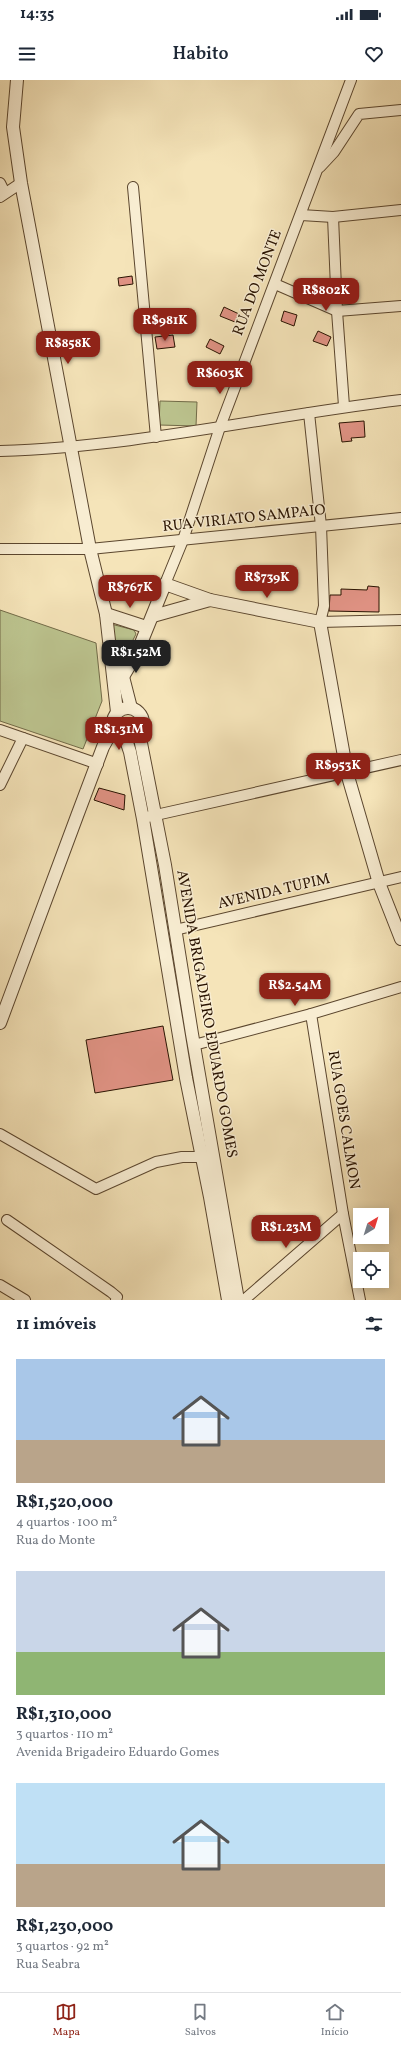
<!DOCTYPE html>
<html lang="pt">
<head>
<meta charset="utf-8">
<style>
  :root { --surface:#fff; --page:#f6f6f7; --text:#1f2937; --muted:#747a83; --line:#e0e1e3; --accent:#8f2418 }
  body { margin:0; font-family:Vollkorn,serif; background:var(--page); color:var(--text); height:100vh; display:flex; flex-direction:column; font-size:15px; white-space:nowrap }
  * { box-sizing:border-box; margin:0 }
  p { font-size:13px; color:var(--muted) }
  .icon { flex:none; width:22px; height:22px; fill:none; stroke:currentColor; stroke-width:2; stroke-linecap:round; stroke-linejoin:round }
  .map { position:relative; height:1220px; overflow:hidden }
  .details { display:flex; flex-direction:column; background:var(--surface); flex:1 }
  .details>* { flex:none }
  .needle { width:26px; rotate:38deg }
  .tools { position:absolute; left:353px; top:1128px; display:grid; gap:8px }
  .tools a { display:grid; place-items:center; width:36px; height:36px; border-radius:0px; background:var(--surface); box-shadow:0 2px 10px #0003; font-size:20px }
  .price { position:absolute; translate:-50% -34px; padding:0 9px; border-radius:8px; background:var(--accent); color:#fff; font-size:13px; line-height:26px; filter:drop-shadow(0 1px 2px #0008) }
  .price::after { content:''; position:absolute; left:50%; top:24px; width:12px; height:9px; margin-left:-6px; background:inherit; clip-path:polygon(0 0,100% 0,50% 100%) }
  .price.on { background:#222; color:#fff }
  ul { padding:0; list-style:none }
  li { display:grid; align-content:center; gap:8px; height:212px; padding:0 16px }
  li span { display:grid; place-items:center; height:124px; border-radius:0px; color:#555 }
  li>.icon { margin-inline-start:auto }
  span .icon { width:72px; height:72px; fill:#fffc; stroke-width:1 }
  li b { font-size:17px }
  h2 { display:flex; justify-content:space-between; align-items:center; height:48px; padding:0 16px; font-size:17px }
  .status { display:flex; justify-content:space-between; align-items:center; height:28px; padding:0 20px; background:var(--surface); direction:ltr }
  .status svg { height:11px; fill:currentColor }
  header { display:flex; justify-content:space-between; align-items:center; height:52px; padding:0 16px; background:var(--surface); font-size:18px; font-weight:600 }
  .tabs { display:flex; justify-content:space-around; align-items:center; height:56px; border-top:1px solid var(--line); background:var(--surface); font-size:11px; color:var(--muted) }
  .tabs a { display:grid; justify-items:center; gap:2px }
  .tabs .on { color:var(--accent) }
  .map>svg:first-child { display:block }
  .green { fill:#bcc48f; stroke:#726b48 }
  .building { fill:#e19385; stroke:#281200 }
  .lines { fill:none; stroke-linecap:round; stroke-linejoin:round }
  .minor-casing { stroke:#5b462e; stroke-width:12 }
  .tertiary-casing { stroke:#5b462e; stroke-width:14 }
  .minor { stroke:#f8edd2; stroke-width:10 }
  .tertiary { stroke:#f8edd2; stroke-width:12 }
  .labels { text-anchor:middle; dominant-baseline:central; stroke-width:3; stroke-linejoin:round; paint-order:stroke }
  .street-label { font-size:15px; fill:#281200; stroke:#f8edd2 }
</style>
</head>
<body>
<div class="status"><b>14:35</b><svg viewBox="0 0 49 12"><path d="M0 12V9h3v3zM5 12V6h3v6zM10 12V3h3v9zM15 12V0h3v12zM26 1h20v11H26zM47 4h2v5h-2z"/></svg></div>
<header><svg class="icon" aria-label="menu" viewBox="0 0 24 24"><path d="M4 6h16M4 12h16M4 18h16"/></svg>Habito<svg class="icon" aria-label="heart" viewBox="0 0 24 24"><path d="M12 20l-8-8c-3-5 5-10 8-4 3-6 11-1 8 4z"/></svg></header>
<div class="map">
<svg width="401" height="1220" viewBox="0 0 401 1220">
  <rect width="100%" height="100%" fill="#f5e4b9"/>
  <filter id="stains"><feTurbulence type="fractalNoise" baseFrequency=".005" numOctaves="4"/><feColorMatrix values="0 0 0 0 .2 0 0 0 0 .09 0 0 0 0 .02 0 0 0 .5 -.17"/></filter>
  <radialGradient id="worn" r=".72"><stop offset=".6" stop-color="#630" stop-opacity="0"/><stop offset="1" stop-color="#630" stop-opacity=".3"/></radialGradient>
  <g class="green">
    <path d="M160 321 197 322 196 346 159 345Z"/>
    <path d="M0 530 96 563 102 621 83 669 0 641Z"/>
    <path d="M111 544 134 550 136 554 122 582H119L108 547Z"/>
  </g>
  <g class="building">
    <path d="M132 196 133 204 119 206 118 198Z"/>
    <path d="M224 227 239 234 235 242 220 236Z"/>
    <path d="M284 231 297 235 294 246 281 241Z"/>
    <path d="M318 251 331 257 327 266 313 261Z"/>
    <path d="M173 255 175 267 157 269 155 257Z"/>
    <path d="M210 259 224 266 220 274 206 267Z"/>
    <path d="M364 341 365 357 351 358 352 361 342 362 339 343Z"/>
    <path d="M368 506 379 507V532L329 531 330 515H341V509L367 510Z"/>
    <path d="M99 708 125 715 124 730 94 720Z"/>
    <path d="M163 946 173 1000 95 1013 86 960Z"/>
  </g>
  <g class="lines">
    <defs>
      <g id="minor">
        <path d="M320 87 334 72 359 34 401 30"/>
        <path d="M0 103 5 113"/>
        <path d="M133 107 156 357"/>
        <path d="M0 117 21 103"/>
        <path d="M301 135 333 137 401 130"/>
        <path d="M333 137 337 231 344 326"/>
        <path d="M275 204 337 231 401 226"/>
        <path d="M309 333 321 446 324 526 320 542 401 540"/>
        <path d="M0 371C135 367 267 336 401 320"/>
        <path d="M0 469H90L401 438"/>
        <path d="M165 504 183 460 220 347 351 0"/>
        <path d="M0 650 98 684"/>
        <path d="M0 705 23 658"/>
        <path d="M147 737 401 680"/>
        <path d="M175 850 401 797"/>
        <path d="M311 934 343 1134 360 1220"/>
        <path d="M194 965 311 934 401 907"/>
        <path d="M0 1054 96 1109 156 1082 182 1077H209"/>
        <path d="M7 1140 111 1212 117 1217 116 1220"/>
        <path d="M0 1205 25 1220"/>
        <path d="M244 1220 343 1134"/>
      </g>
      <g id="tertiary">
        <path d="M17 0 13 47 21 103 90 469 106 534 117 632"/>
        <path d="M106 534 146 547"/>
        <path d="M153 536 210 520"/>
        <path d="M121 589 131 628"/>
        <path d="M124 595 137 573 165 504 210 520 320 542 347 693 379 803 401 859"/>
        <circle cx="128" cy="643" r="15"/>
        <path d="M139 653 165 785 192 954 238 1220"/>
        <path d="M125 657 130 672 143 739 186 998 210 1117 228 1220"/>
        <path d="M0 943 77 736 103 667 114 647"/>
      </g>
    </defs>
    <use href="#minor" class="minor-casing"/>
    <use href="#tertiary" class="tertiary-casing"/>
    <use href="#minor" class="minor"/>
    <use href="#tertiary" class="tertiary"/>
  </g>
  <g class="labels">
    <g class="street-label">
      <text transform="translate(258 203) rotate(-69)">RUA DO MONTE</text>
      <text transform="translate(244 439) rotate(-6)">RUA VIRIATO SAMPAIO</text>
      <text transform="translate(274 812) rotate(-13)">AVENIDA TUPIM</text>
      <text transform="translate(206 934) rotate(80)">AVENIDA BRIGADEIRO EDUARDO GOMES</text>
      <text transform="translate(343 1040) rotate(81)">RUA GOES CALMON</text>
    </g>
  </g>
  <rect width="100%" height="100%" filter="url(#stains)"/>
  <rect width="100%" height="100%" fill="url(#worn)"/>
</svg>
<div class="tools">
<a><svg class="needle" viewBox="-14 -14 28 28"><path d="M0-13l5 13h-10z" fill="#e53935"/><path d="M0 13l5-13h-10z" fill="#747a83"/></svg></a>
<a><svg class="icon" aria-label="locate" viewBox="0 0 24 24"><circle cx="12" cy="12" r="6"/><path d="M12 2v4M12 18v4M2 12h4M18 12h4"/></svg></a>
</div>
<b class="price" style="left:326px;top:232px">R$802K</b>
<b class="price" style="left:165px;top:262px">R$981K</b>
<b class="price" style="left:68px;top:285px">R$858K</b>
<b class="price" style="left:220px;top:315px">R$603K</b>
<b class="price" style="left:267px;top:519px">R$739K</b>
<b class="price" style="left:130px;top:529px">R$767K</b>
<b class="price on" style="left:136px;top:594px">R$1.52M</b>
<b class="price" style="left:119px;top:671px">R$1.31M</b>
<b class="price" style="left:338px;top:707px">R$953K</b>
<b class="price" style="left:295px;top:927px">R$2.54M</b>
<b class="price" style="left:286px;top:1169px">R$1.23M</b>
</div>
<section class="details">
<h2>11 imóveis<svg class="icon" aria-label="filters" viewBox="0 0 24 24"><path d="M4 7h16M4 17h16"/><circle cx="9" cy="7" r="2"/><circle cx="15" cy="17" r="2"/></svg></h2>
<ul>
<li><span style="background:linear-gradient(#a9c7e8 65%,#b9a48a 0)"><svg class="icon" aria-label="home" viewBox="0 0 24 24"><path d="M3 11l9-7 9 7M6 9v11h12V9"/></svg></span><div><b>R$1,520,000</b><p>4 quartos · 100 m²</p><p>Rua do Monte</p></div></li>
<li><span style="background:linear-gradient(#c9d6e8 65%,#8fb573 0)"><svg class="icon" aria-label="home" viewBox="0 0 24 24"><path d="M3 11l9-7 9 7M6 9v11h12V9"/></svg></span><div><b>R$1,310,000</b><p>3 quartos · 110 m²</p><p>Avenida Brigadeiro Eduardo Gomes</p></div></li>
<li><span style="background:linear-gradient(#bfe0f5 65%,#b9a48a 0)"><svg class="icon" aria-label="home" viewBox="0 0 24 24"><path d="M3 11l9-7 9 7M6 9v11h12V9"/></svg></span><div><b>R$1,230,000</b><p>3 quartos · 92 m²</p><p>Rua Seabra</p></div></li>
</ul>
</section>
<nav class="tabs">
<a class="on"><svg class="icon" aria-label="map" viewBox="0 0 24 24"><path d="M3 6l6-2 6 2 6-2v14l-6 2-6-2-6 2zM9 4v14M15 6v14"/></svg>Mapa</a>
<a><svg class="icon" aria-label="saved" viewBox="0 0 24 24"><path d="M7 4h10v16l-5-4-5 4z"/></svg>Salvos</a>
<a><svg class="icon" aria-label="home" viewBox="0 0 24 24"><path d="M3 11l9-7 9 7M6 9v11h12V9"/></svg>Início</a>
</nav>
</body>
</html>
